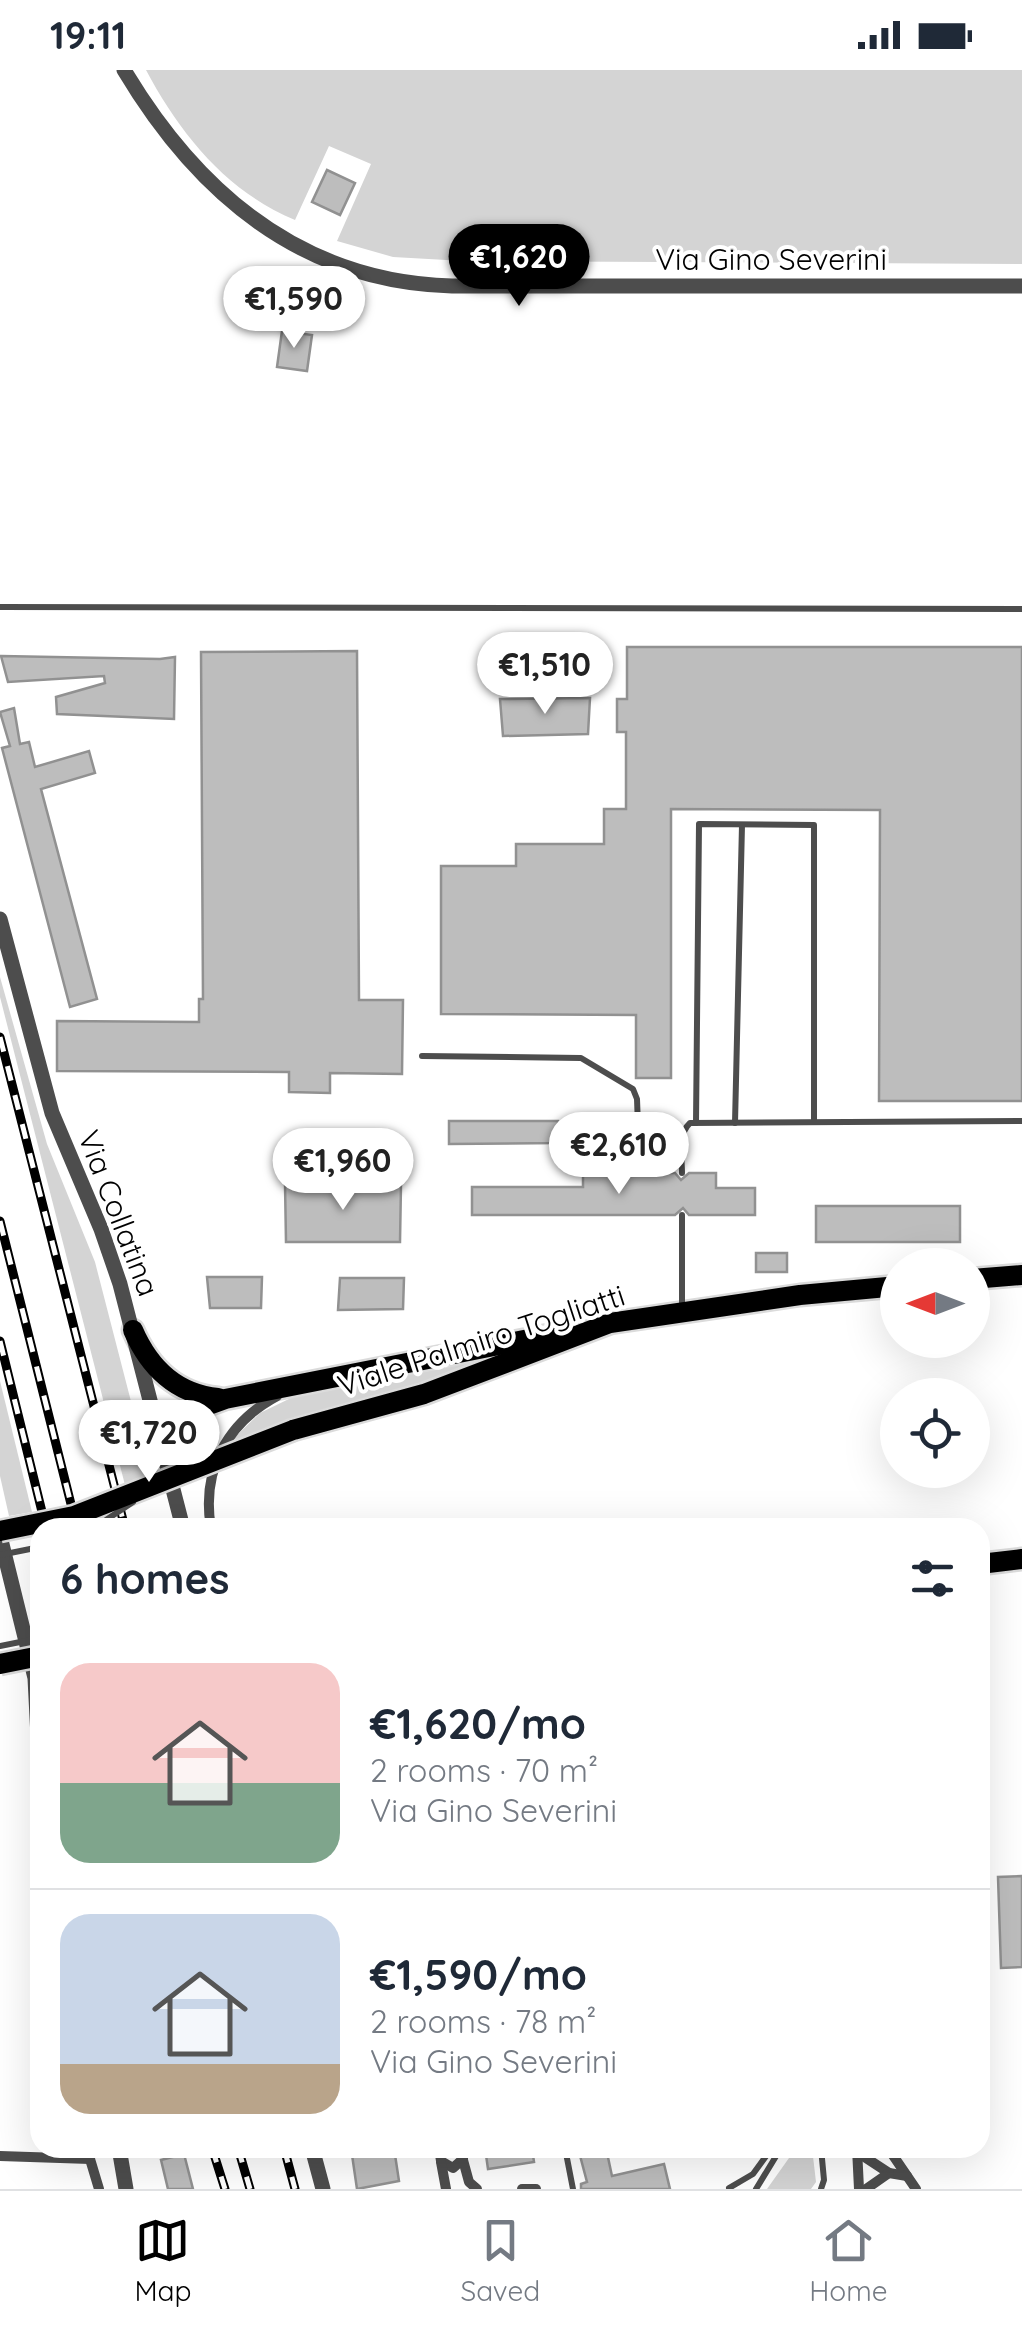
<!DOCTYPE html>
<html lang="en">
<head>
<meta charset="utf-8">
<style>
  :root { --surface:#fff; --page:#f2f2f3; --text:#1f2937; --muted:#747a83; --line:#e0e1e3; --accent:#000 }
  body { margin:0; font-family:Quicksand,sans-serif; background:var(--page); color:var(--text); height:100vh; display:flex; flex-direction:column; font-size:38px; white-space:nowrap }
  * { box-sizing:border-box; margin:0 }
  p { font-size:32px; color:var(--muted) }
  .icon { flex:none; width:55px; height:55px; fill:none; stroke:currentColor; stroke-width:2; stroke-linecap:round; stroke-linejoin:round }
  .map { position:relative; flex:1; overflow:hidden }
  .drawer { position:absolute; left:30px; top:1448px; width:960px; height:640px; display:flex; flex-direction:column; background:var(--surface); border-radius:30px; box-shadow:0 10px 40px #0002 }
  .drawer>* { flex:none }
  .needle { width:65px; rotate:270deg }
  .controls { position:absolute; left:880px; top:1178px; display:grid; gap:20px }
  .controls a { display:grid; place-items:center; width:110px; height:110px; border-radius:50%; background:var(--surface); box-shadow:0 10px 40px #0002; font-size:50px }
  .price { position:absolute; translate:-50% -85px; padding:0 22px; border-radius:35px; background:#fff; color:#222; font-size:32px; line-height:65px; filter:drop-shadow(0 2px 5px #0008) }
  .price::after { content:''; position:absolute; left:50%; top:60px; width:30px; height:22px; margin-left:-15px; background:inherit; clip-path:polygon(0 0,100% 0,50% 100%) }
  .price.on { background:var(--accent); color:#fff }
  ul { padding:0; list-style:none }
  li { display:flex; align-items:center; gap:30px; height:250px; padding:0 30px }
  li+li { border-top:2px solid var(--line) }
  li span { display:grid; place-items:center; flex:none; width:280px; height:200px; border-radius:30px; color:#555 }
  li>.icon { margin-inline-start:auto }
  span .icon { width:120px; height:120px; fill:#fffc; stroke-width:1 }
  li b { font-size:42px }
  h2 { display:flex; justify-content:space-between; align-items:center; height:120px; padding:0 30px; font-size:42px }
  .status { display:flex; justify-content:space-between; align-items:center; height:70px; padding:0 50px; background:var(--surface); direction:ltr }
  .status svg { height:28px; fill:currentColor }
  .tabs { display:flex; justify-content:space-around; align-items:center; height:140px; border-top:2px solid var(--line); background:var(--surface); font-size:28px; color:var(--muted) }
  .tabs a { display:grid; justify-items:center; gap:5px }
  .tabs .on { color:var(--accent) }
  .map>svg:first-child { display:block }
  .green { fill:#d4d4d4 }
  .building { fill:#bdbdbd; stroke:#919191; stroke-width:2.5 }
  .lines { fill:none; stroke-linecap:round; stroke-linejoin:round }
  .primary-casing { stroke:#dbdbdb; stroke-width:25 }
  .service { stroke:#4d4d4d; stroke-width:6 }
  .minor { stroke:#4d4d4d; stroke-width:10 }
  .tertiary { stroke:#4d4d4d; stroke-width:15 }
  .primary { stroke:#000; stroke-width:20 }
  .rail-casing { stroke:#000; stroke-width:9 }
  .rail { stroke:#fff; stroke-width:5; stroke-dasharray:15; stroke-linecap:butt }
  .primary-bridge-casing { stroke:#dbdbdb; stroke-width:25; stroke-linecap:butt }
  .service-bridge { stroke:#4d4d4d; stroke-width:6 }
  .primary-bridge { stroke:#000; stroke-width:20 }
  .labels { text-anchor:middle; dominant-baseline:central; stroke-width:8; stroke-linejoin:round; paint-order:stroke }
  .street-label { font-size:30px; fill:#000; stroke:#fff }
</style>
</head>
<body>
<div class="status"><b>19:11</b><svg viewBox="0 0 49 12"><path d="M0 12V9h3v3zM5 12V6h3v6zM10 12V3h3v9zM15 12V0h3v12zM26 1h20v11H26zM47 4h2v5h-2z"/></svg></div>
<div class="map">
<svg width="1022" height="2119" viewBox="0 0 1022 2119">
  <rect width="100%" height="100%" fill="#fff"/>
  <g class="green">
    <path d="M146 0H1022V194L464 191 393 187 337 171 371 94 329 76 295 150C227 122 180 64 146 0Z"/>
    <path d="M0 907 47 1074 95 1192 150 1405 125 1415 0 927Z"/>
    <path d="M490 1287 419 1317 309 1346 231 1371 260 1343 293 1327Z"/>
    <path d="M0 1311 32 1442 9 1446 0 1406Z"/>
    <path d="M791 2078H812L816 2112 811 2119H767L789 2088Z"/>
  </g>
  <g class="building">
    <path d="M327 100 355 113 340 145 312 132Z"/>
    <path d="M282 261 312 265 307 301 277 297Z"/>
    <path d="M627 577H1022V1031H879L880 740 671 739V1008H636V945L441 944V796H516V774H604V739H626V662H617V629H627Z"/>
    <path d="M357 581 359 930H403L402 1004 330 1003V1023L289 1022V1002L57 1001V951L199 952V929H203L201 582Z"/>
    <path d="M1 586 160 589 175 587 174 649 57 644 56 627 105 613 104 606 8 612Z"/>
    <path d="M590 628 588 664 503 666 500 629Z"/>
    <path d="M14 638 20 674 29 672 35 697 89 681 95 703 41 719 97 929 70 937 2 678 10 676 0 642Z"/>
    <path d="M449 1051H558L559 1073 449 1074Z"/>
    <path d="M583 1103H675L681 1110 689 1103H716V1118H755V1145H689L683 1138 675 1145H472V1117H583Z"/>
    <path d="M285 1113 401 1114 400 1172H286Z"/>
    <rect x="816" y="1136" width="144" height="36"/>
    <rect x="756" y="1183" width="31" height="19"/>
    <path d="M207 1207H262L261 1238H210Z"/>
    <path d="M340 1208H404L403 1239 338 1240Z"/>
    <path d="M1022 1806V1897L1001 1898 998 1807Z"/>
    <path d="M351 2078H394L399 2111 357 2119Z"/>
    <path d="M485 2078H532L534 2092 488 2099Z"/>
    <path d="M578 2078H606L612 2106 664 2094 670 2119H581V2114L587 2112Z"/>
    <path d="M184 2084 193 2119H168L161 2090Z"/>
  </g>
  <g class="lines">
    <defs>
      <g id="primary">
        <path d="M972 1209 1022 1205"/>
        <path d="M133 1260C149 1297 176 1324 218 1328"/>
        <path d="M293 1360 424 1324 610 1253 800 1225 898 1216"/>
        <path d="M159 1361 178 1346 225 1329 554 1264"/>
        <path d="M980 1494 1022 1489"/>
      </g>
    </defs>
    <use href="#primary" class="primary-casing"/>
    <g class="service">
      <path d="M0 537 1022 539"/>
      <path d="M422 986 581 988 633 1019 637 1029 638 1056 642 1064 682 1069"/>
      <path d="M696 1053 699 754 814 755V1052"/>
      <path d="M735 1053 742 755"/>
      <path d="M682 1103C682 1087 677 1065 690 1053L1022 1051"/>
      <path d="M682 1237V1145"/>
      <path d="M565 2078 573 2119"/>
      <path d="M729 2118 753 2104 772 2078"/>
      <path d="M756 2119 781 2078"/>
      <path d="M821 2119 824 2110 821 2078"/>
    </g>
    <g class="minor">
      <path d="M211 1458C201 1400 227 1353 277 1326"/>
      <path d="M91 2078 90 2089 99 2119"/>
      <path d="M439 2078 441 2091 453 2098 463 2089V2078"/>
      <path d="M857 2078 859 2119"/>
      <path d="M888 2078 916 2119"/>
      <path d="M857 2082 889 2103 907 2106"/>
      <path d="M0 2086 90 2089"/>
      <path d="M463 2090 469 2112 477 2119"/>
      <path d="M441 2092 446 2119"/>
      <path d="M522 2119H536"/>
      <path d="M866 2119 889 2103"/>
    </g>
    <g class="tertiary">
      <path d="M124 0C198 124 302 212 452 216H1022"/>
      <path d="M0 849 52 1043 101 1159 120 1214 183 1458"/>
      <path d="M0 1466 35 1608 40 1706"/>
      <path d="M119 2078 126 2119"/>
      <path d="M312 2078 323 2119"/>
    </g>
    <use href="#primary" class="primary"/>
    <defs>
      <g id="rail">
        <path d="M0 967 125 1458"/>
        <path d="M0 1151 77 1458"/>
        <path d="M0 1271 46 1458"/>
        <path d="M212 2078 225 2119"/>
        <path d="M238 2078 250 2119"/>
        <path d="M284 2078 295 2119"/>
      </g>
    </defs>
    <use href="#rail" class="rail-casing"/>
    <use href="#rail" class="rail"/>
    <defs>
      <g id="primary-bridge">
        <path d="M0 1461 74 1446 293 1360"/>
        <path d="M0 1594 40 1586"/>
      </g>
    </defs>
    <use href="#primary-bridge" class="primary-bridge-casing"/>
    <g class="service-bridge">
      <path d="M94 1458 133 1432"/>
      <path d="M0 1485 40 1477"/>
      <path d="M0 1576 40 1568"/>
    </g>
    <use href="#primary-bridge" class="primary-bridge"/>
  </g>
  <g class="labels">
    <g class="street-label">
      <text x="771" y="189">Via Gino Severini</text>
      <text transform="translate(119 1143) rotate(69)">Via Collatina</text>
      <text transform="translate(481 1270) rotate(-18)">Viale Palmiro Togliatti</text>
    </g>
  </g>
</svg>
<div class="controls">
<a><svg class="needle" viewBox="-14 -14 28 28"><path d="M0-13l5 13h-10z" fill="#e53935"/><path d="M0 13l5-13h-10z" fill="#747a83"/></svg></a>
<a><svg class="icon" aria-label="locate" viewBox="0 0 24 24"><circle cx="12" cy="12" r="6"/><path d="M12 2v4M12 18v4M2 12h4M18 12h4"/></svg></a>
</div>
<b class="price on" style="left:519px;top:239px">€1,620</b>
<b class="price" style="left:294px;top:281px">€1,590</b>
<b class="price" style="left:545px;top:647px">€1,510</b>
<b class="price" style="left:619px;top:1127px">€2,610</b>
<b class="price" style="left:343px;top:1143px">€1,960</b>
<b class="price" style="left:149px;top:1415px">€1,720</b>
<section class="drawer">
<h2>6 homes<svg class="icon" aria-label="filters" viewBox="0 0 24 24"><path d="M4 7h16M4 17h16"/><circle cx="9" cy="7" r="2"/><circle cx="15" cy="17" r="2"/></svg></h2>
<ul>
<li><span style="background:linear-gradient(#f6c9c9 60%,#7fa58c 0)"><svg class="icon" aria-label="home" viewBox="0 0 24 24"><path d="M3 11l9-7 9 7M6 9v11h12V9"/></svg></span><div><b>€1,620/mo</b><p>2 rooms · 70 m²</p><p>Via Gino Severini</p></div></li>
<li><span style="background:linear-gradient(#c9d6e8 75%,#b9a48a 0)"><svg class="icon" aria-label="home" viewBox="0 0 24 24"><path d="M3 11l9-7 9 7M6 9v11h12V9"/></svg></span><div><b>€1,590/mo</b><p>2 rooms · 78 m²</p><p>Via Gino Severini</p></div></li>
</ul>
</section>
</div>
<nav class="tabs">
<a class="on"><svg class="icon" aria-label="map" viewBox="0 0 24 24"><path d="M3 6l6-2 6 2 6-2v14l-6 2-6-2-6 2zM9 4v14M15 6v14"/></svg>Map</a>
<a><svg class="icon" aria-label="saved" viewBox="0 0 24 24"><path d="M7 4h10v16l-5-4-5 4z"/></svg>Saved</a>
<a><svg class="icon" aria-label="home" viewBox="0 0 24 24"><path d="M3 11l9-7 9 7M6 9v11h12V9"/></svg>Home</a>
</nav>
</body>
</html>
